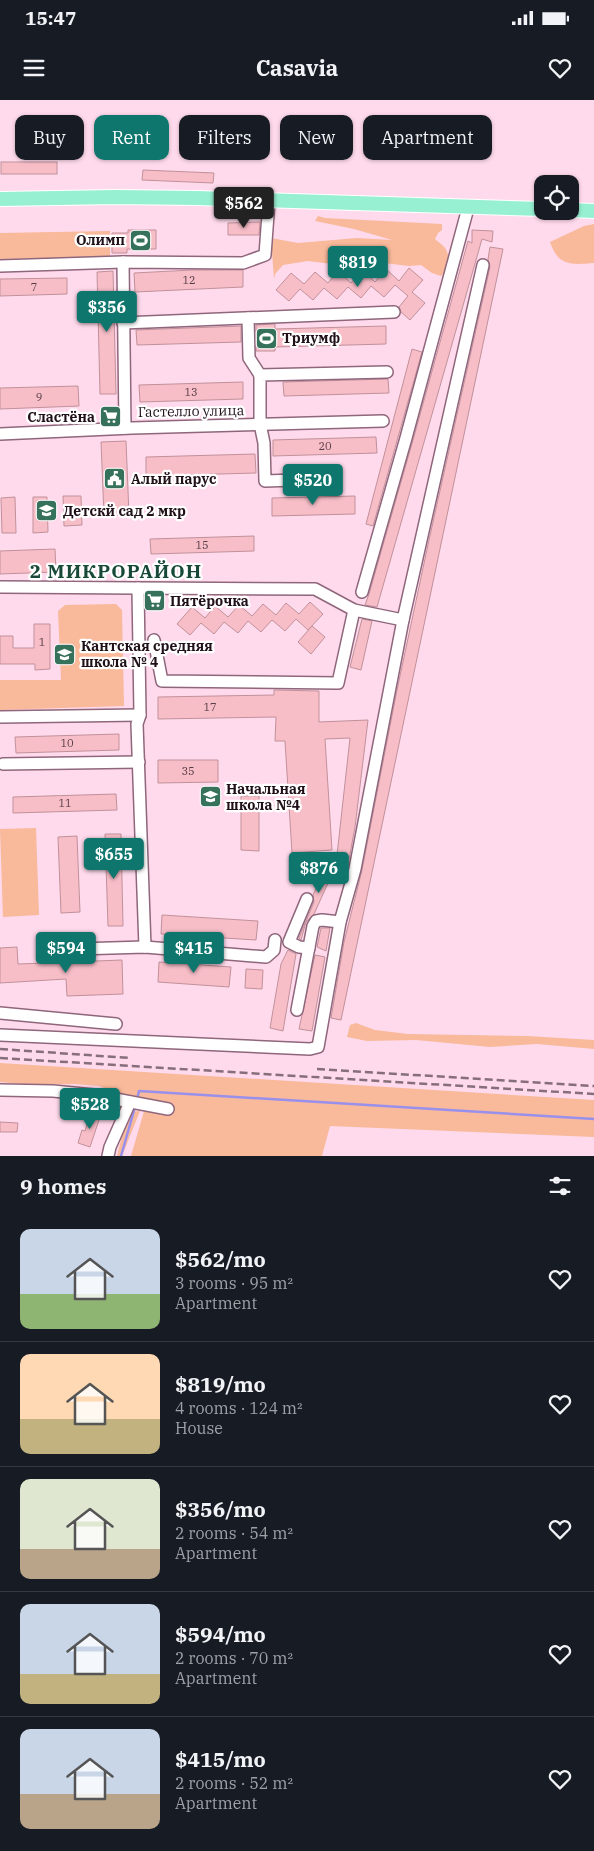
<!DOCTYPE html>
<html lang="en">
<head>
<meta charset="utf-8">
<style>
  :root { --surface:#171b24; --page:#242831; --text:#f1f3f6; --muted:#9ea1a6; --line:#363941; --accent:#0f766e }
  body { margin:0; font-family:"IBM Plex Serif",serif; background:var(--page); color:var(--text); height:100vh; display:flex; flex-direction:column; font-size:19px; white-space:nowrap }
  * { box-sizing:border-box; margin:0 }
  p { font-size:16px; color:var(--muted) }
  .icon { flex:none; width:28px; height:28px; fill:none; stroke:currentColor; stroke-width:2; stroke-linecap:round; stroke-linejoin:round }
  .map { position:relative; height:1056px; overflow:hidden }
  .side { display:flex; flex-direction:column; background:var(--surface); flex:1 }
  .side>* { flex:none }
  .top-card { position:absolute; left:15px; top:15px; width:565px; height:45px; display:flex; gap:10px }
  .controls { position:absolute; left:534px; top:75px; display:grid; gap:10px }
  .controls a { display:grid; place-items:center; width:45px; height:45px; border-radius:10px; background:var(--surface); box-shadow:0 1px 4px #0004; font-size:25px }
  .price { position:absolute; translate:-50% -42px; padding:0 11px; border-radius:5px; background:var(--accent); color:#fff; font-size:16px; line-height:32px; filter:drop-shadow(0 1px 2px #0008) }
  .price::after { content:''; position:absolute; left:50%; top:30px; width:15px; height:11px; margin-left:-8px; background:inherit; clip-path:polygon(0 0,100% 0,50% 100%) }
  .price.current { background:#222; color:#fff }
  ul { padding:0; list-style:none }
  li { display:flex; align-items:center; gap:15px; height:125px; padding:0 20px }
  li+li { border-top:1px solid var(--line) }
  li span { display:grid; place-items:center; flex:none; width:140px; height:100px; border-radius:10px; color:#555 }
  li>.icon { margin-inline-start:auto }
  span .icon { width:60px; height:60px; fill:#fffc; stroke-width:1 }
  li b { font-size:21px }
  h2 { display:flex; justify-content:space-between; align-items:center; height:60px; padding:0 20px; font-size:21px }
  .pill { padding:0 18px; border-radius:10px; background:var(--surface); box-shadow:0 1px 4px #0004; font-size:18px; line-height:45px }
  .pill.current { background:var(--accent); color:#fff }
  .status { display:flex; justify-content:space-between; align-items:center; height:35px; padding:0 25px; background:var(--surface); direction:ltr }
  .status svg { height:14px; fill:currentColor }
  header { display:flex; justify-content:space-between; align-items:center; height:65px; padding:0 20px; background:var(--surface); font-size:22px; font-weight:800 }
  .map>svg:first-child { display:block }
  .green { fill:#f9b99b }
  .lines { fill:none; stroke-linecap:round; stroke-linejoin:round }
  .stream { stroke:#9990ec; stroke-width:2.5 }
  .building { fill:#f7bec8; stroke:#c1919a }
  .minor-casing { stroke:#8f667b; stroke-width:14 }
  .major-casing { stroke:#fff; stroke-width:16 }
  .minor { stroke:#fff; stroke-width:11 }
  .major { stroke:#97f0d1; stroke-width:14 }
  .rail { stroke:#876e7b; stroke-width:2.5; stroke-dasharray:8 4; stroke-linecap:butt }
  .labels { text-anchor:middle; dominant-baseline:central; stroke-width:4.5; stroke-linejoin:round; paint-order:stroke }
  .number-label { font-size:11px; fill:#563c45 }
  .poi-label { font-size:14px; font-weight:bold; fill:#201119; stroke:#fff; text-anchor:start }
  .street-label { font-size:14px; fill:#201119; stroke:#fff }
  .district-label { font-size:19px; font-weight:bold; letter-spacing:1px; fill:#184837; stroke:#fff }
</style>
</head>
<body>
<div class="status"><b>15:47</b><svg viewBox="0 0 49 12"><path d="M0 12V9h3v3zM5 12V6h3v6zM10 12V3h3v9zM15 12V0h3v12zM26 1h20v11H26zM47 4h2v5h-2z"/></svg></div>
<header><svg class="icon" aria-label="menu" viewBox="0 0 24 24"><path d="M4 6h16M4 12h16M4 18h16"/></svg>Casavia<svg class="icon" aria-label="heart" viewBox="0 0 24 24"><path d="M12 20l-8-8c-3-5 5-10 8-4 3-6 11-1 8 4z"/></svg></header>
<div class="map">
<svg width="594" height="1056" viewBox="0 0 594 1056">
  <rect width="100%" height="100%" fill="#ffdaec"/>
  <g class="green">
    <path d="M318 116 325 118 442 124V130L438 133 435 139C438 142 443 145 445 148 451 157 449 170 441 176L432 173 421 165 409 166 384 163 378 167H372L359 163 340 165 308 161 283 165 275 174 274 179 271 138 298 143 357 138 392 140 354 129 315 121Z"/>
    <path d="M594 124V163C571 165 558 166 550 142L584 126Z"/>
    <path d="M110 131V157L0 159V133Z"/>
    <path d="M116 504 122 510 124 606 0 610V580H61L58 511 65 505Z"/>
    <path d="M36 728 39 815 3 817 0 729Z"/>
    <path d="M356 923 375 930 408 934 527 936 594 940V949L537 944 490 947 416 940 367 941 347 937 350 925Z"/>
    <path d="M0 963 594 1000V1037L330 1026 322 1056H131L147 1001 122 995 99 986 75 984 34 985 0 982Z"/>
    <path d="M140 1011 122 1056H117L128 1012Z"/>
  </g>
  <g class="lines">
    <g class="stream">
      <path d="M137 999 139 991 594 1019"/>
      <path d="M121 1056 135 1007"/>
    </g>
  </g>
  <g class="building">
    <rect x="1" y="62" width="56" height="12"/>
    <path d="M143 70 214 73 213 83 142 80Z"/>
    <path d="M260 122 259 135H228V123Z"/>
    <path d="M128 130H156V149H127V153H112V133H128Z"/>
    <path d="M472 130 493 131 492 142 482 139 377 507 365 505 369 494 413 340 468 141 472 143Z"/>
    <path d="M490 147 503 149 341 920 331 918 344 842 362 770 397 590 429 440 490 167 488 159Z"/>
    <path d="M409 168 423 180 412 192 425 203 410 220 401 212 399 207 408 196 395 185 384 197 371 186 361 198 348 187 337 199 324 188 313 200 300 189 289 201 276 190 291 173 304 184 315 172 328 183 338 171 351 183 362 170 375 182 386 169 399 181Z"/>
    <path d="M192 170H243V187L135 192 134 173Z"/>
    <path d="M113 171 116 294H100L97 172Z"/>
    <path d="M67 178V194L0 196V179Z"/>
    <path d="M275 224V229L386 226V244L275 247V251H256V225Z"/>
    <path d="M241 226V242L137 245 136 230Z"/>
    <path d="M412 249 422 252 373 426 366 424Z"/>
    <path d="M388 279 389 293 284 296 283 282Z"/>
    <path d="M243 282V299L140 302 139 285Z"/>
    <path d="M78 286 79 306 0 309V288Z"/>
    <path d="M376 337 377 353 273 356V340Z"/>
    <path d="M126 341 129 415 104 416 101 342Z"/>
    <path d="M255 354 256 373 146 376V357Z"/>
    <path d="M63 396H81L82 425 64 426Z"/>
    <path d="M355 396V414L272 416V398Z"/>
    <path d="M15 397 16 433H2L1 398Z"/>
    <path d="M33 397H47L48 432 33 433Z"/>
    <path d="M254 436V451L151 454 150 439Z"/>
    <path d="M55 449 56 472 0 474V451Z"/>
    <path d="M310 502 323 514 308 530 296 519 285 531 272 520 261 532 248 521 238 533 224 522 214 534 201 523 190 535 177 524 192 507 205 518 215 506 228 517 239 505 252 516 263 504 276 515 286 503 299 514Z"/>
    <path d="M362 519 372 521 361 570 350 567Z"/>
    <path d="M34 524H50V569L35 570V564H0V536H13V548H34Z"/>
    <path d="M312 526 325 537 311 554 298 542Z"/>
    <path d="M274 590 319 591V622L368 620 355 727 348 765 336 764 350 638 325 639 332 750 292 753 285 641H275L276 617 158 619V597L274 595Z"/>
    <path d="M119 634V650L16 653 15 637Z"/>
    <path d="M158 660H218V682L158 683Z"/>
    <path d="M116 694 117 710 13 713V697Z"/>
    <path d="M241 696H259V751L241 750Z"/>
    <path d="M105 734H121L123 826H108Z"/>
    <path d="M77 736 80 812 61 813 58 737Z"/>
    <path d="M325 769 333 772 314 814 306 822 301 840 299 838 314 802 313 795Z"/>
    <path d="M162 815 258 821 256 840 161 834Z"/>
    <path d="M321 828H330L326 851 317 847Z"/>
    <path d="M17 847 18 864 122 860 123 894 67 896 66 879 0 883V848Z"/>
    <path d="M288 850 296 854 283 931 270 928 281 864Z"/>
    <path d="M315 855 325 857 312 931 299 929Z"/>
    <path d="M159 862 231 867 229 887 158 882Z"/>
    <path d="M246 869 263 870 262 889 245 888Z"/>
    <path d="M91 1011 101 1014 90 1047 78 1043 82 1030 85 1031Z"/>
    <path d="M0 1022 18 1023 17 1032H0Z"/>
  </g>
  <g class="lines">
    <defs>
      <g id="minor">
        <path d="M0 166 123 162"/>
        <path d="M248 218 249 258 260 275"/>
        <path d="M123 223 394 212"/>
        <path d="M125 328 123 162 243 163 265 155 269 101"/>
        <path d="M0 334 132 328 383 321"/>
        <path d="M324 379 265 381 264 343 260 324V275L387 272"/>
        <path d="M0 487 138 488"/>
        <path d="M362 492 406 338 468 108"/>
        <path d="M154 540 162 581 338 583 354 510"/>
        <path d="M0 617 140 615"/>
        <path d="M3 664 139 662"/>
        <path d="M307 799 289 842 299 847 309 848"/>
        <path d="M145 847 137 624 140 615 138 488 315 489 354 510 403 520"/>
        <path d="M44 850 145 847 266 857 274 850 275 840"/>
        <path d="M297 910 313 826 316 821 322 820 340 822"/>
        <path d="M0 913 116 924"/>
        <path d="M0 935 310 949 318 947 340 822 355 769 403 520 483 165"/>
        <path d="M0 990 53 991 94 995 168 1009"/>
        <path d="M108 1056 110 1047 130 1002"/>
      </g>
      <g id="major">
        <path d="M0 99 115 97 197 98 542 109"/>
        <path d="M570 110 594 111"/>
      </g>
    </defs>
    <use href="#minor" class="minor-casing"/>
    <use href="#major" class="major-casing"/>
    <use href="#minor" class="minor"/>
    <use href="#major" class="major"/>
    <g class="rail">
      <path d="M0 949 130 958"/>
      <path d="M0 958 594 994"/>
      <path d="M317 969 594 986"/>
    </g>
  </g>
  <defs>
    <symbol id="stadium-square" viewBox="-11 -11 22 22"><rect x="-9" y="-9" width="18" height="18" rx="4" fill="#36715b" stroke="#fff"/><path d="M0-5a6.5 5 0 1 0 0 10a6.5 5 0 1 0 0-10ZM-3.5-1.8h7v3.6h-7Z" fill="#fff"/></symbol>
    <symbol id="supermarket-square" viewBox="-11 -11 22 22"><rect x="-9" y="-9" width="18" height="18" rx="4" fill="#36715b" stroke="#fff"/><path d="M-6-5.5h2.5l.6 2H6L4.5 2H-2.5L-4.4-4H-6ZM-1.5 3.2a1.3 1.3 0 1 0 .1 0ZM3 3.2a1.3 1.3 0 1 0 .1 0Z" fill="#fff"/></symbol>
    <symbol id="civic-square" viewBox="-11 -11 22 22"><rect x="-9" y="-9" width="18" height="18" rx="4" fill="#36715b" stroke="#fff"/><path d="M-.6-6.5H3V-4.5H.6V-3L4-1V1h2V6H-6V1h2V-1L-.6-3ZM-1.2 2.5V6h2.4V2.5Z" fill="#fff"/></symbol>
    <symbol id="school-square" viewBox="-11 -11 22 22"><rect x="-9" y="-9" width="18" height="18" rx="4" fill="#36715b" stroke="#fff"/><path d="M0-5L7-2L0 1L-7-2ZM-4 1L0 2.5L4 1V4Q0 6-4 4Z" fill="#fff"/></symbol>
  </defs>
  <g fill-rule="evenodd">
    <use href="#stadium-square" x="128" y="128" width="25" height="25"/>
    <use href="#stadium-square" x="254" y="226" width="25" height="25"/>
    <use href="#supermarket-square" x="98" y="304" width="25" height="25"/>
    <use href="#civic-square" x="102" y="366" width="25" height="25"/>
    <use href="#school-square" x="34" y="398" width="25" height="25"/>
    <use href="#supermarket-square" x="142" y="488" width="25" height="25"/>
    <use href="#school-square" x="52" y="542" width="25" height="25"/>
    <use href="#school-square" x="198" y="684" width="25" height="25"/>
  </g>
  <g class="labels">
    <g class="number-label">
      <text x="189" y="180">12</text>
      <text x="34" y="187">7</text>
      <text x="191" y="292">13</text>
      <text x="39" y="297">9</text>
      <text x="325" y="346">20</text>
      <text x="202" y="445">15</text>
      <text x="42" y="542">1</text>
      <text x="210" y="607">17</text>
      <text x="67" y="643">10</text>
      <text x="188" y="671">35</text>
      <text x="65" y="703">11</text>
    </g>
    <g class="poi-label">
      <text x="125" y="140" text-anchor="end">Олимп</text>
      <text x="282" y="238">Триумф</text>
      <text x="95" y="317" text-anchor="end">Сластёна</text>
      <text x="131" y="379">Алый парус</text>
      <text x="63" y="411">Детскй сад 2 мкр</text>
      <text x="170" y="501">Пятёрочка</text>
      <text x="81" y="546">Кантская средняя<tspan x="81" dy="16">школа № 4</tspan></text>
      <text x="226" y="689">Начальная<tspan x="226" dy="16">школа №4</tspan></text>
    </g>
    <g class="street-label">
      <text transform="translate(191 311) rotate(-1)">Гастелло улица</text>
    </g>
    <g class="district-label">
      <text x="116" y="471">2 МИКРОРАЙОН</text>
    </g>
  </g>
</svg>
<div class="controls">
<a><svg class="icon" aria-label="locate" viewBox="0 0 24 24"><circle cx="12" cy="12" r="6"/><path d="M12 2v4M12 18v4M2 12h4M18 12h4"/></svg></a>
</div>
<b class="price current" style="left:244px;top:129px">$562</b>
<b class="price" style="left:358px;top:188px">$819</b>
<b class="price" style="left:107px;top:233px">$356</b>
<b class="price" style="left:313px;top:406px">$520</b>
<b class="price" style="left:114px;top:780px">$655</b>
<b class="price" style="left:319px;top:794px">$876</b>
<b class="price" style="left:66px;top:874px">$594</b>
<b class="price" style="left:194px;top:874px">$415</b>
<b class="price" style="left:90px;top:1030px">$528</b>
<div class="top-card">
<a class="pill">Buy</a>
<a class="pill current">Rent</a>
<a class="pill">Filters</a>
<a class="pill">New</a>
<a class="pill">Apartment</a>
</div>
</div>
<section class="side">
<h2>9 homes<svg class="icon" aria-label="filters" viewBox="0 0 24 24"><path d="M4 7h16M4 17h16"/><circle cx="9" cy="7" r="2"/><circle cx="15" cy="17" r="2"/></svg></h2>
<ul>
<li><span style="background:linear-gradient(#c9d6e8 65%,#8fb573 0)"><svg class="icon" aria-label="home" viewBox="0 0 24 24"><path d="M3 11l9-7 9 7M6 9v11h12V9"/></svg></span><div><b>$562/mo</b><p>3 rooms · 95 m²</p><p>Apartment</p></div><svg class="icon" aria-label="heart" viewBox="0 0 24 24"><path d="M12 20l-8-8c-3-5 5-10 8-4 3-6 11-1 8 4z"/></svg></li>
<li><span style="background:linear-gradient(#ffd9b3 65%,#c2b280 0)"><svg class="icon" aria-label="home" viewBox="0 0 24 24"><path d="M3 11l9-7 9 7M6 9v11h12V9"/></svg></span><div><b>$819/mo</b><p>4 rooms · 124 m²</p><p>House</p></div><svg class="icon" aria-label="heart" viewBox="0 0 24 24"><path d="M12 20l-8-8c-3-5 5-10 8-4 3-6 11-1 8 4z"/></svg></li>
<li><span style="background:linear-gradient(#dfe7d0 70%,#b9a48a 0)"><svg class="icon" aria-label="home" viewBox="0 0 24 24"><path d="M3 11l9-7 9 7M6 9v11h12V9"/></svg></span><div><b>$356/mo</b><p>2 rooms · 54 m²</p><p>Apartment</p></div><svg class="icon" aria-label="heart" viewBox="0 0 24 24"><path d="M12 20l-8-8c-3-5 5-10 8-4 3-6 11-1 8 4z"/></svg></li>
<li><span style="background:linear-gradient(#c9d6e8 70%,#c2b280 0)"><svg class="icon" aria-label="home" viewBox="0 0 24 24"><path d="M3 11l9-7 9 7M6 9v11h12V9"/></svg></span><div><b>$594/mo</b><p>2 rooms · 70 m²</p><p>Apartment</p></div><svg class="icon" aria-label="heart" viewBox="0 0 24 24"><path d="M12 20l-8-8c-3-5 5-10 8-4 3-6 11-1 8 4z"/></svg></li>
<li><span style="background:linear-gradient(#c9d6e8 65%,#b9a48a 0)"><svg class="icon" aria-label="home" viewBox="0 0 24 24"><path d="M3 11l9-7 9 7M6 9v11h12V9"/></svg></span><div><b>$415/mo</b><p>2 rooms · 52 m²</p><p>Apartment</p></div><svg class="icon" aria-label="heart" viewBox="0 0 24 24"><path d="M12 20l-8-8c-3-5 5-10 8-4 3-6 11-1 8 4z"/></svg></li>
</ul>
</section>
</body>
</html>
